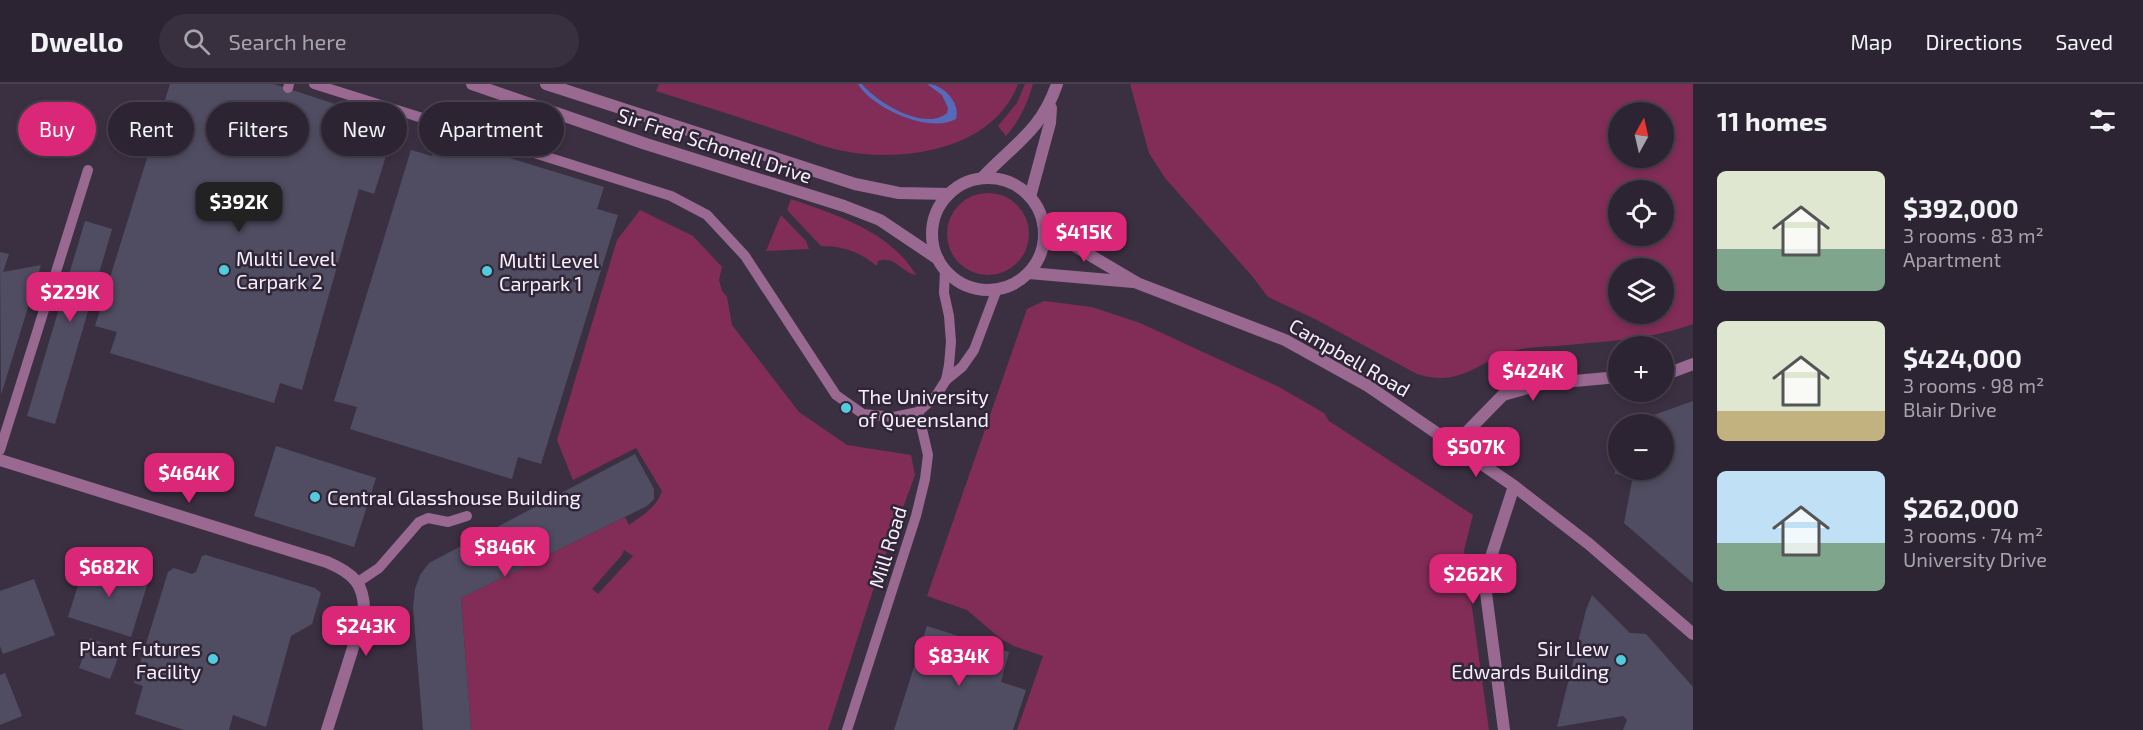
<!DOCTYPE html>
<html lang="en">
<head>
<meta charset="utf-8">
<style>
  :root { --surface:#2c2432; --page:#38303e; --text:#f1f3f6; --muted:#a6a4ac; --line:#48414d; --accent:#db2777 }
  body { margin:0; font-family:"Exo 2",sans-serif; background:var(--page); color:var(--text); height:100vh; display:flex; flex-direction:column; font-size:22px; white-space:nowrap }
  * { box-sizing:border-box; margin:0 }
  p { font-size:20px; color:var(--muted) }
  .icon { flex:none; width:33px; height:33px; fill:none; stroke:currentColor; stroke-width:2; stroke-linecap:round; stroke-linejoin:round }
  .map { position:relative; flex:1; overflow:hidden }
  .side { display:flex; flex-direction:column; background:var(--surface); width:450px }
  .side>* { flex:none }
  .hud { position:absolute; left:18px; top:18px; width:570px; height:54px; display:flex; gap:12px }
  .needle { width:39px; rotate:8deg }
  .controls { position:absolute; left:1608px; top:18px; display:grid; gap:12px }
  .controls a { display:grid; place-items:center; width:66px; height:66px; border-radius:50%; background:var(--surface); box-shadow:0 3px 9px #0003,0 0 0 2px var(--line); font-size:30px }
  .price { position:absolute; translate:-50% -51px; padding:0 14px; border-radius:12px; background:var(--accent); color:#fff; font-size:20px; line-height:39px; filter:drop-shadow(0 2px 3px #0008) }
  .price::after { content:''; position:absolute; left:50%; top:36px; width:18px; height:14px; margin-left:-9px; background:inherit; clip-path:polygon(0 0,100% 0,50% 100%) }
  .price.on { background:#222; color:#fff }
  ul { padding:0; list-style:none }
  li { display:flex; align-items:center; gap:18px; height:150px; padding:0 24px }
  li span { display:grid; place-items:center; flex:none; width:168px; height:120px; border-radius:9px; color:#555 }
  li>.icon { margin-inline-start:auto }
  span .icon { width:72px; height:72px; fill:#fffc; stroke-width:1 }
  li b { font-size:26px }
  h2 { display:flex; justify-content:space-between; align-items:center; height:72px; padding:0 24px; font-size:26px }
  .tag { padding:0 21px; border-radius:27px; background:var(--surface); box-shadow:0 3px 9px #0003,0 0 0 2px var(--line); font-size:21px; line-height:54px }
  .tag.on { background:var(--accent); color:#fff }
  header { display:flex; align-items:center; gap:36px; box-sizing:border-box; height:84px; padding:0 30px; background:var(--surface); border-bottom:2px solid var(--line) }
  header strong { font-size:28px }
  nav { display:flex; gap:33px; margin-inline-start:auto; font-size:21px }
  .search { width:420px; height:54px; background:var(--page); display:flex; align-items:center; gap:15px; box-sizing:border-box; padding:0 21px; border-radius:33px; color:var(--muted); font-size:22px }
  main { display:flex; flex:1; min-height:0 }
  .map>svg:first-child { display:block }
  .green { fill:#812d58; fill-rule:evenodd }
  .water { fill:#556ab9 }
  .building { fill:#504d62 }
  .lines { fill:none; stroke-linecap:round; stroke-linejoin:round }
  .service { stroke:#996992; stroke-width:10 }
  .minor { stroke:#996992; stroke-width:12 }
  .tertiary { stroke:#996992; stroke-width:12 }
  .poi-dot { fill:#54cadd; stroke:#312638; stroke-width:2 }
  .labels { text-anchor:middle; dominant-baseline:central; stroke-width:5; stroke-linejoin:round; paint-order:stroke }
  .street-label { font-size:20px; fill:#f7f0fc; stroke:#312638 }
  .poi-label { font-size:20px; fill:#f7f0fc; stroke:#312638; text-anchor:start }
</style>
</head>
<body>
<header>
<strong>Dwello</strong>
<div class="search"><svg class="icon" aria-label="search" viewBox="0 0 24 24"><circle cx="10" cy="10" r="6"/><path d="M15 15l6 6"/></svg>Search here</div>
<nav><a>Map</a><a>Directions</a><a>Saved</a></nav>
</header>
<main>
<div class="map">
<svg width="1693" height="646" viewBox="0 0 1693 646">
  <rect width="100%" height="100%" fill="#3b3042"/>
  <g class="green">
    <path d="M659 0H1018C994 65 905 79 844 67 824 64 803 54 783 48 741 34 698 20 656 7Z"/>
    <path d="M1025 0H1033C1027 20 1020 36 1006 52L998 42 1017 19Z"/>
    <path d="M1130 0H1693V240C1651 255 1611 257 1567 261 1552 263 1536 262 1521 265 1480 273 1465 305 1417 290L1315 235 1268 213 1252 192 1165 94 1149 69ZM1618 28H1664V74H1618ZM1618 106H1664V152H1618ZM1618 184H1664V230H1618Z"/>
    <circle cx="988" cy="150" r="41"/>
    <path d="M791 115C836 131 890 147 916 191 901 188 895 171 878 177L877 182C860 168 843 162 821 162L787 126Z"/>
    <path d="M640 126 693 152 722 183 719 196 722 207 727 213 732 241 799 328 847 361 911 371 915 391 876 497 828 646H471L461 514 625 433 629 441C643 431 656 424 662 407L636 364 573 396 557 356 617 156ZM624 466 633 472 598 510 592 505 622 471Z"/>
    <path d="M781 131 806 157 809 165 766 167Z"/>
    <path d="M1044 217 1092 223 1140 239 1279 303 1324 329 1329 337 1473 431 1464 466 1489 646H1017L1043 572 1014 562 1001 555 967 526 927 512 1027 225Z"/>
  </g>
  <path class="water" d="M858 0H862C876 18 925 48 947 29L948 24 942 11 927 0C943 0 961 19 956 35 929 50 872 24 858 0Z"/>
  <g class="building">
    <path d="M170 0H274L396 40 374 110 359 105 302 306 280 299 274 319 110 269 117 248 95 242Z"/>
    <path d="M438 52 604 103 597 125 618 131 541 380 518 373 512 395 350 345 357 323 334 317 411 66 432 72Z"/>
    <path d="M85 137 112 145 55 340 27 332Z"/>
    <path d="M0 168 9 170 3 188 41 181 1 311Z"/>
    <path d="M1693 317V499L1624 439 1633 392 1615 390 1617 373 1618 386H1664V340H1650L1651 332Z"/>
    <path d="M276 362 376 394 354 463 254 432Z"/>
    <path d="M635 370 654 405V415L647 422 461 514 471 646H423L413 524 415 505 420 491 429 479Z"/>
    <path d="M206 471 315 504 321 509 312 540 291 552 266 643 233 631 229 646H184L135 630 143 602 134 599 168 488 174 484 192 490 196 488 202 472Z"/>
    <path d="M86 476 149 495 131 553 68 533Z"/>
    <path d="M34 495 55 551 3 570 0 562V507Z"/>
    <path d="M1592 511 1630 549 1646 550 1693 603V646H1623L1627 636 1623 632 1557 643 1586 526Z"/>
    <path d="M927 542 1009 568 1001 598 1026 606 1013 646H894Z"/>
    <path d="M90 554 121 566 110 595 79 584Z"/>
    <path d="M5 589 22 632 0 641V591Z"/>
  </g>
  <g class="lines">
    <g class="service">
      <path d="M314 0 671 112 707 131 745 172 836 311 863 330 894 333 918 328 936 312 946 296 949 281 951 258 949 232 944 209 945 186"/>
      <path d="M288 4 289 0"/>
      <path d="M946 296 962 283 974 266 997 205"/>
      <path d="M0 366 88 86"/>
      <path d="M358 498 379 484 419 438 428 434 448 438 467 432"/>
      <path d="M847 646 916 432 925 395 928 371 918 328"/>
    </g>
    <g class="minor">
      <path d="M982 94C1014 60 1041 47 1057 0"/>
      <path d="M1030 113 1050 39 1051 24"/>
      <path d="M1043 140 1078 164 1137 199 1285 256 1368 302 1514 402 1589 460 1693 550"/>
      <path d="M1029 189 1133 198"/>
      <path d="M1664 289 1672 288 1693 280"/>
      <path d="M1455 360 1503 311 1542 300 1618 293"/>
      <path d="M0 376 327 478C353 489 365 500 364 529L327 646"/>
      <path d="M1504 646 1486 509 1491 473 1514 402"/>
    </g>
    <g class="tertiary">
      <path d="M472 0 646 60 844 122 880 136 938 175"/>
      <path d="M546 0 855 100 899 109 949 110"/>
      <circle cx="988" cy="150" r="56"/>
    </g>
  </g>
  <g class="poi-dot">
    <circle cx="224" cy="186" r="6"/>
    <circle cx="487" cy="187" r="6"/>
    <circle cx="846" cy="324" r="6"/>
    <circle cx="315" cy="413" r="6"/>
    <circle cx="213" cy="575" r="6"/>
    <circle cx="1621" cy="576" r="6"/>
  </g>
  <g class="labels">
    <g class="street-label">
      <text transform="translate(715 61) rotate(18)">Sir Fred Schonell Drive</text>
      <text transform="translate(1350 273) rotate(30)">Campbell Road</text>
      <text transform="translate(887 463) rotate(-73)">Mill Road</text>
    </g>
    <g class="poi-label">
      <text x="236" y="174">Multi Level<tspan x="236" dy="23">Carpark 2</tspan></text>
      <text x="499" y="176">Multi Level<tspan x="499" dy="23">Carpark 1</tspan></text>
      <text x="858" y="312">The University<tspan x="858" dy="23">of Queensland</tspan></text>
      <text x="327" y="413">Central Glasshouse Building</text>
      <text x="201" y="564" text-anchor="end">Plant Futures<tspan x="201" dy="23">Facility</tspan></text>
      <text x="1609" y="564" text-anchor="end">Sir Llew<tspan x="1609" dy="23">Edwards Building</tspan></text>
    </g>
  </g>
</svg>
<div class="controls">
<a><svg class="needle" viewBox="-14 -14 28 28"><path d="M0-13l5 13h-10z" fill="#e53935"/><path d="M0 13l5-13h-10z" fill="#a6a4ac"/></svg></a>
<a><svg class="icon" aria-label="locate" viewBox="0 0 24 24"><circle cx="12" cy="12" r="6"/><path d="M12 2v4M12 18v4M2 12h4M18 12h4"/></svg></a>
<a><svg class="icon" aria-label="layers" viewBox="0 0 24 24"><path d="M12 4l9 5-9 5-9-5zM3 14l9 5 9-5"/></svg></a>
<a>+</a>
<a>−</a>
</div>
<b class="price on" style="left:239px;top:149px">$392K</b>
<b class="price" style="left:1084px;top:179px">$415K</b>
<b class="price" style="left:70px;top:239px">$229K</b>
<b class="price" style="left:1533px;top:318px">$424K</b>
<b class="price" style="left:1476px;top:394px">$507K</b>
<b class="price" style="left:189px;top:420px">$464K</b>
<b class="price" style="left:505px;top:494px">$846K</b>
<b class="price" style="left:109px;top:514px">$682K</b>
<b class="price" style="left:1473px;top:521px">$262K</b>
<b class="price" style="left:366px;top:573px">$243K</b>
<b class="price" style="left:959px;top:603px">$834K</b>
<div class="hud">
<a class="tag on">Buy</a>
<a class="tag">Rent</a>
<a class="tag">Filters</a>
<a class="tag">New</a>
<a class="tag">Apartment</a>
</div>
</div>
<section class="side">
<h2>11 homes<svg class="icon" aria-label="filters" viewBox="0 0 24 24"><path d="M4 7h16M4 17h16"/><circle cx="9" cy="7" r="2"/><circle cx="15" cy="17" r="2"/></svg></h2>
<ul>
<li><span style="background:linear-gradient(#dfe7d0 65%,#7fa58c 0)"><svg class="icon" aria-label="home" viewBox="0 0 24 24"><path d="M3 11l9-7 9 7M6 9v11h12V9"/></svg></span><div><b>$392,000</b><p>3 rooms · 83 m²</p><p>Apartment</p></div></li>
<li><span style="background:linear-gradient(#dfe7d0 75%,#c2b280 0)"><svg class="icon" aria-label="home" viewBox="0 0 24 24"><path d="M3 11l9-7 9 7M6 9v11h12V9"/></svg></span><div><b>$424,000</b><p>3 rooms · 98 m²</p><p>Blair Drive</p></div></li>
<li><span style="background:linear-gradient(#bfe0f5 60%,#7fa58c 0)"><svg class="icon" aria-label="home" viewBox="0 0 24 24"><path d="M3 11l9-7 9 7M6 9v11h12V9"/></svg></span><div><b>$262,000</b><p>3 rooms · 74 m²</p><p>University Drive</p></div></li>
</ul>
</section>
</main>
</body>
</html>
